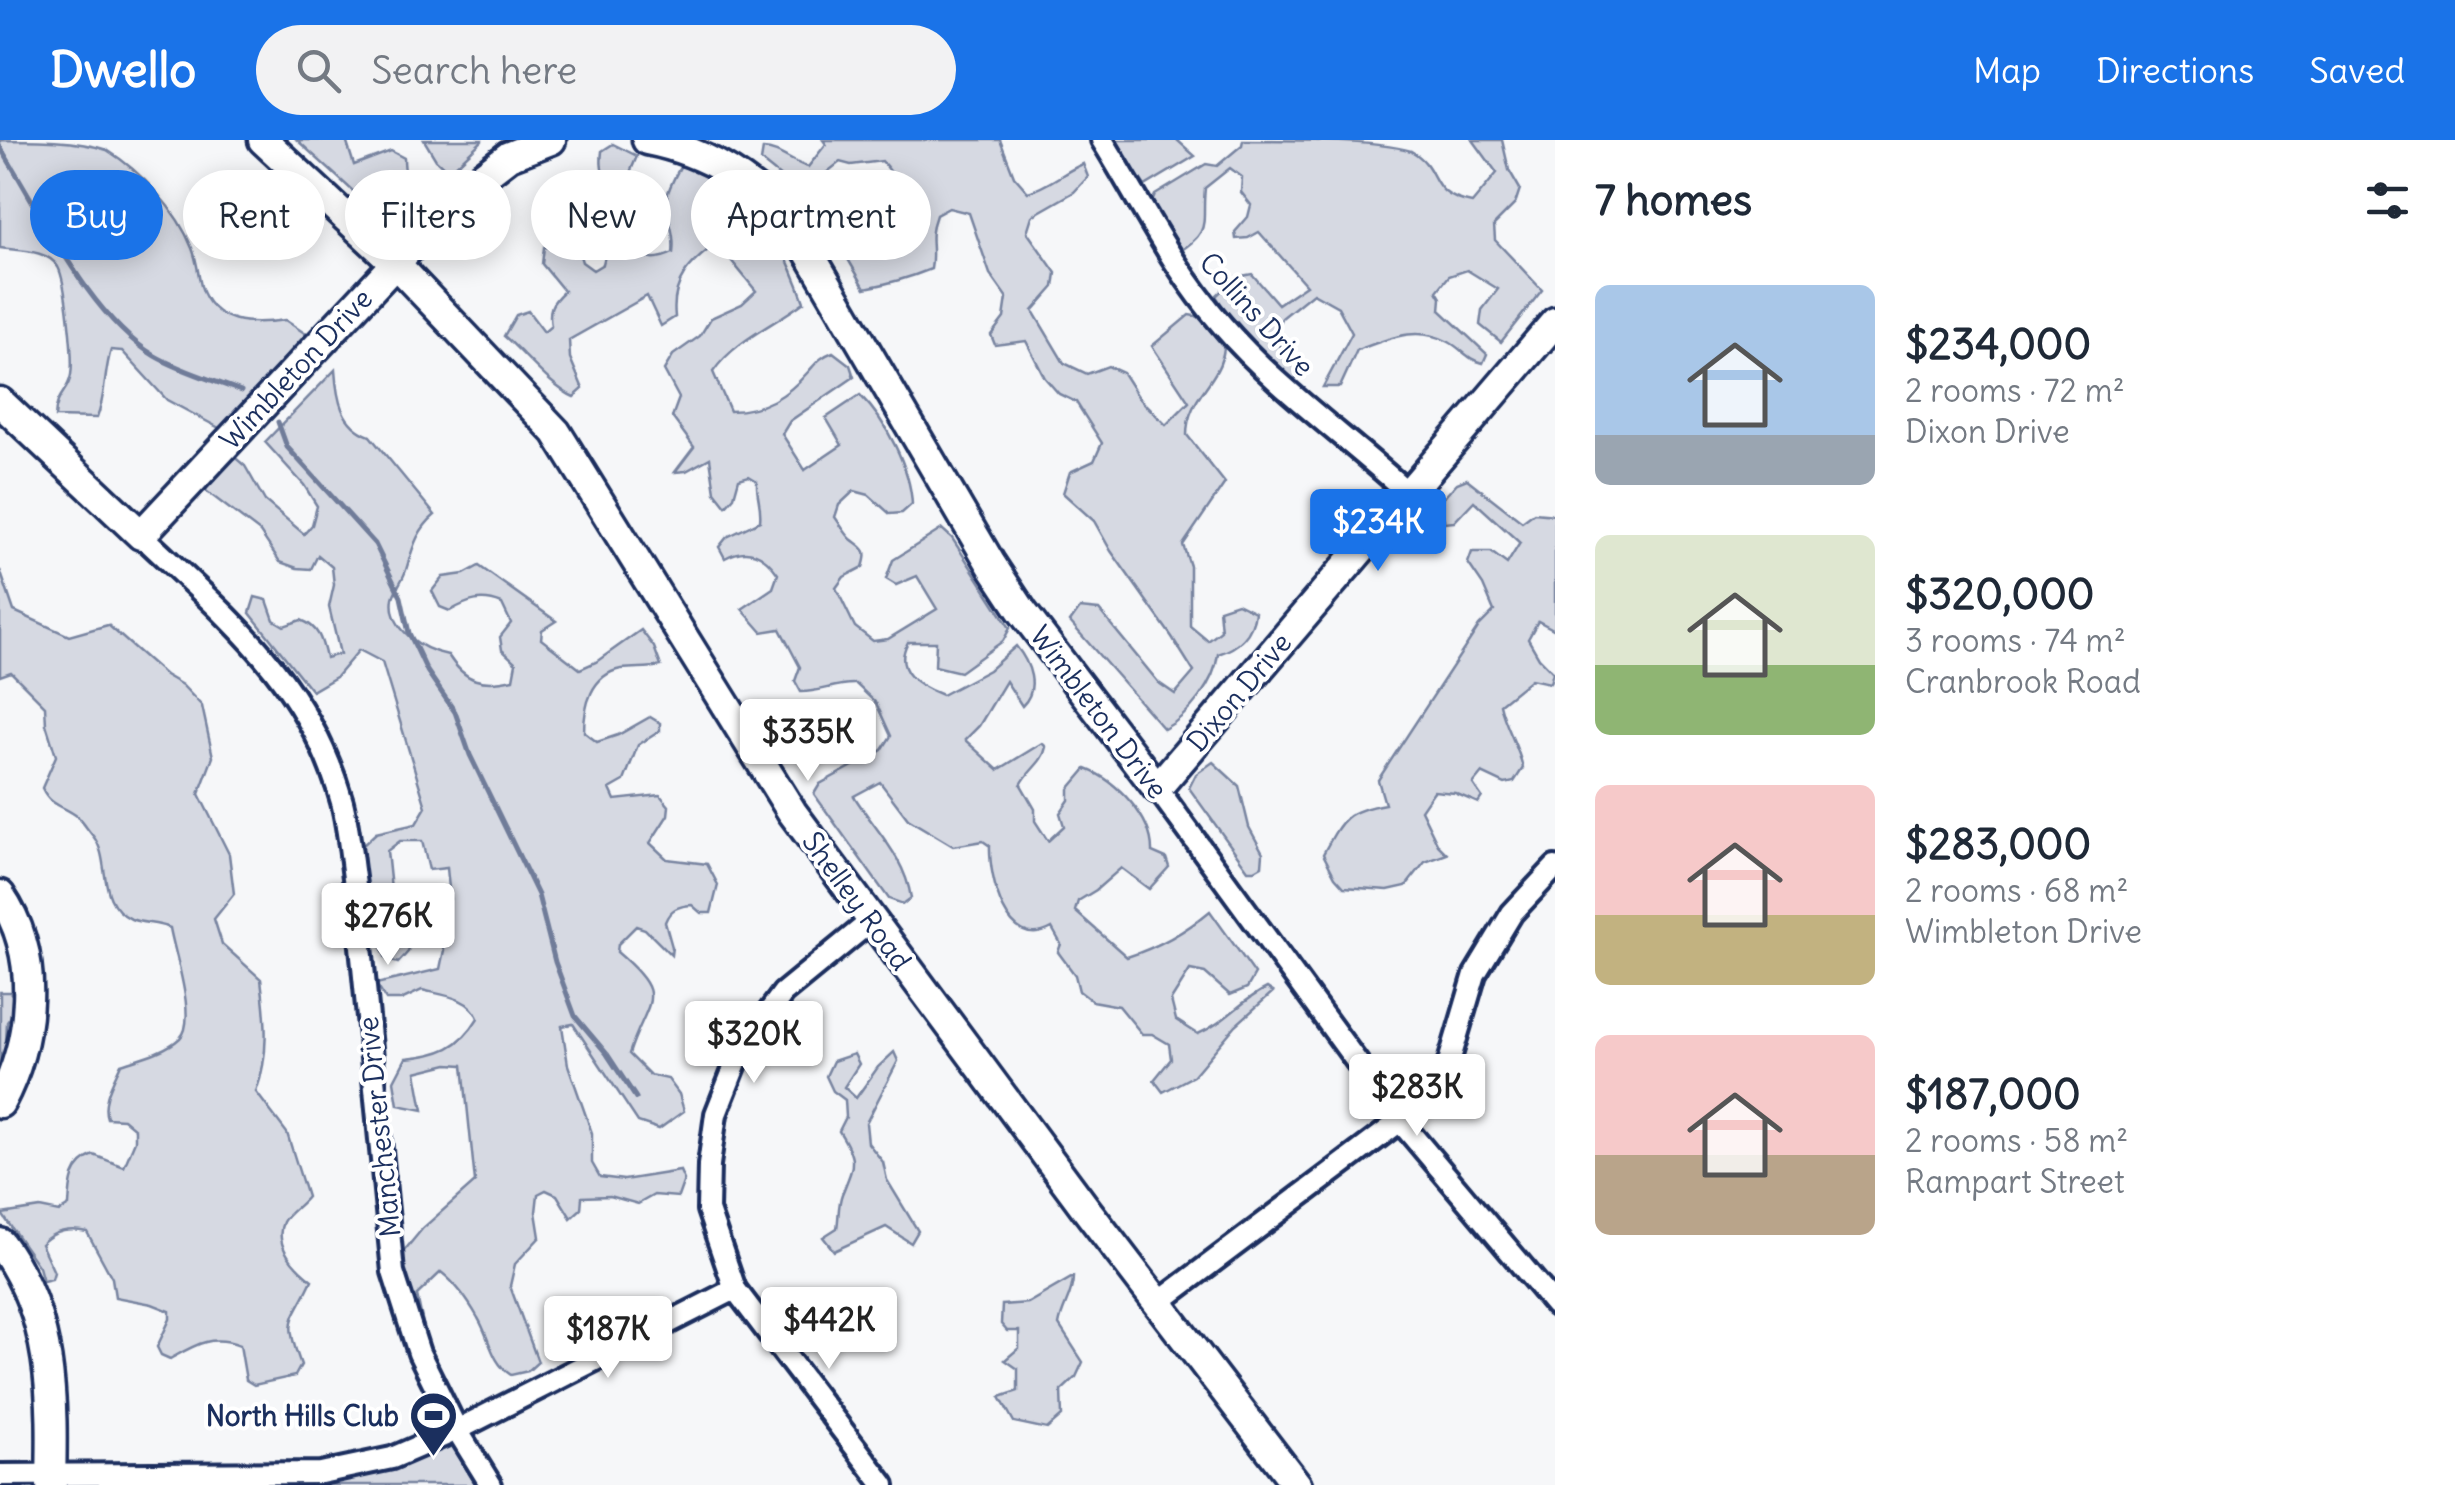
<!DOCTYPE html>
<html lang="en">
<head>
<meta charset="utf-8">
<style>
  :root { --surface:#fff; --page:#f2f2f3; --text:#1f2937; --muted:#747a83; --accent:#1a73e8 }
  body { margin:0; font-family:Delius,sans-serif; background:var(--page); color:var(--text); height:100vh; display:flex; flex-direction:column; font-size:38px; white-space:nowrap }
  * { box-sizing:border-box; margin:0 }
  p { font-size:32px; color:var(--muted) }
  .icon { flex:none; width:55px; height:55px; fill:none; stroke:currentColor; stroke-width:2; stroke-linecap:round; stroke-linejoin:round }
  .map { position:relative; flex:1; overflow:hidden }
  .drawer { display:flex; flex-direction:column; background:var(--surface); width:900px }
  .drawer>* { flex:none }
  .hud { position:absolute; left:30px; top:30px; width:950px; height:90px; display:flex; gap:20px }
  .price { position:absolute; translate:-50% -85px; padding:0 22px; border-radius:10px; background:#fff; color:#222; font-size:32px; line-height:65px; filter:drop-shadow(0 2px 5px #0008) }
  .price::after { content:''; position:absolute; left:50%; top:60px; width:30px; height:22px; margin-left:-15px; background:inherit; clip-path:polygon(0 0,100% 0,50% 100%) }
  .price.on { background:var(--accent); color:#fff }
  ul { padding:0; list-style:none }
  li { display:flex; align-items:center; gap:30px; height:250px; padding:0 40px }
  li span { display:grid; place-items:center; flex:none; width:280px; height:200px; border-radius:15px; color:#555 }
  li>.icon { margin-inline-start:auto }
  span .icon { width:120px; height:120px; fill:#fffc; stroke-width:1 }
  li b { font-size:42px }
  h2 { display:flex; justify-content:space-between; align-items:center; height:120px; padding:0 40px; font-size:42px }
  .chip { padding:0 35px; border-radius:45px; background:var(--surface); box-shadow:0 5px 25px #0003; font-size:35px; line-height:90px }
  .chip.on { background:var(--accent); color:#fff }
  header { display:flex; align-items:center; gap:60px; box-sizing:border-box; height:140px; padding:0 50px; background:var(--accent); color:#fff }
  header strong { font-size:48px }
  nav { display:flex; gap:55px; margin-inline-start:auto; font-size:35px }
  .search { width:700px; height:90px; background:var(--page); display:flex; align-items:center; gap:25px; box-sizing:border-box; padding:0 35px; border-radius:55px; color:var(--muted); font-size:38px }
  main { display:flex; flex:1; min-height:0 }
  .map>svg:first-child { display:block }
  .green { fill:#d6d9e2; stroke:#7884a0; stroke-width:2.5 }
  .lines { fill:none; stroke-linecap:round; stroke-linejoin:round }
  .stream { stroke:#707c99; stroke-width:5 }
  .street-casing { stroke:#1b2f5e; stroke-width:28 }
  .secondary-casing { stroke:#1b2f5e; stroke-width:35 }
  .street { stroke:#fff; stroke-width:20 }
  .secondary { stroke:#fff; stroke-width:28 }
  .labels { text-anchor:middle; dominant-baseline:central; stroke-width:8; stroke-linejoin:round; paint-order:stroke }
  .street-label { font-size:28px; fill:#1b2f5e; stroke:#fff }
  .poi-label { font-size:28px; font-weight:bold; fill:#1b2f5e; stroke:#fff; text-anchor:end }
</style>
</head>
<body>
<header>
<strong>Dwello</strong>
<div class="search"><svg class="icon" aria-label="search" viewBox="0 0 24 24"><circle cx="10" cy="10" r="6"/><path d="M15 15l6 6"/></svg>Search here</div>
<nav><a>Map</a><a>Directions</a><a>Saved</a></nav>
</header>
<main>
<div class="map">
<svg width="1555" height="1345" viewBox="0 0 1555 1345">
  <rect width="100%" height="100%" fill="#f6f7f9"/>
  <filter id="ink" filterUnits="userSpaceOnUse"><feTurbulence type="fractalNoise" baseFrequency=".01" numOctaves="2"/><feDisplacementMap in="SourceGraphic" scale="20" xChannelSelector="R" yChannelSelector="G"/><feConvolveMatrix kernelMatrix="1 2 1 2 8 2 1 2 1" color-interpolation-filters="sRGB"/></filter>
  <g filter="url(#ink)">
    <g class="green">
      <path d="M0 0C34 0 77 0 107 10 142 32 177 70 192 108 197 120 198 134 201 146 213 185 251 185 285 180L306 194 221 289 167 260 122 211 111 210C104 232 106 255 97 278L55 277C56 253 68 253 71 235 74 219 66 141 58 127 47 109 18 111 0 108Z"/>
      <path d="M297 0H346L354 25 391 11 404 18C404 46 419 70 388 83Z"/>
      <path d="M424 0H482V1L449 32 436 20Z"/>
      <path d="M823 0H1000L1014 36 1028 52C1048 47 1063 32 1083 24L1088 37 1074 52 1032 76 1027 92 1056 133 1054 147 1033 171 1064 223 1087 234 1108 226 1123 233 1139 258 1166 285 1189 262 1152 206 1189 175 1200 177 1224 208C1220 243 1187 256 1187 295L1225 343 1183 405 1190 426V486L1208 501 1221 491 1219 469 1237 463 1255 472C1253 494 1238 508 1218 514 1215 542 1189 576 1164 589L1070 482 1080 468 1099 470 1159 543 1175 554 1194 532 1172 497 1111 411 1094 381 1063 353 1070 332 1094 321 1102 303 1076 262 1059 254 1045 238 1026 201 995 205 991 195 1004 178 1007 158 990 134 969 73 949 68 936 75C927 99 935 107 931 129 909 138 887 144 865 148L842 109 837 84 852 67 893 52 894 36 882 21 851 25 840 22 821 37 807 58 761 21 763 9C779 9 792 23 808 27L826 4Z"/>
      <path d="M1114 0H1177L1195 16 1145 46Z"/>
      <path d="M1243 0C1285 0 1377 0 1411 11 1443 29 1425 54 1472 63L1497 33 1473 0H1502L1509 30 1520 49 1515 64 1494 85 1495 100 1542 150 1501 202 1480 185 1482 170 1498 149 1467 130 1449 136 1437 151 1441 158 1440 170 1487 214 1483 223C1468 220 1462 209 1449 202 1415 185 1389 199 1357 210L1340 247H1323L1352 193 1338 167 1313 153 1282 178 1275 197 1284 212 1301 223V234L1295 239C1263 223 1235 187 1216 156L1236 137 1252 134 1278 164 1306 145 1259 92 1248 98 1236 99 1235 92 1248 77 1251 65 1241 52 1242 37 1230 28 1205 48C1201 83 1213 91 1177 113L1150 67 1155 55 1206 24 1217 26 1242 5Z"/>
      <path d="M613 4 637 16 624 47 615 50C602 40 600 27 602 11Z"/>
      <path d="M684 19C753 54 779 89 804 162 774 185 735 200 713 232L730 271C763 271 787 256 808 232 817 222 820 217 833 212L850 225 854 237 790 281 782 294 805 330 842 305 826 278 860 255C886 281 910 327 912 364L902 373 890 374 869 355 854 351 839 365 835 377C840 384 845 393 851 399 864 409 869 409 863 427L844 437 836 448 855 487 873 501 888 499 937 469 917 436 896 445 886 439 893 420 942 389 952 398 1010 488 1003 501 960 532 935 526 936 502H908C892 531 919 546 942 555L989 530 1016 506C1030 523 1040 549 1022 566L1006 541 979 586 965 600 998 630 1042 603 1046 607C1043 623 1028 630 1021 645L1035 669V681L1048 701 1064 686 1060 673 1069 660V649L1086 629C1116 640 1153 678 1152 712L1166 718 1169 727 1149 749 1121 728 1096 750 1078 761 1075 771 1127 817C1158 807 1184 793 1210 771L1255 834 1247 848 1230 855 1205 833 1190 830 1171 860 1176 880 1198 894C1225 883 1241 860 1267 848L1273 852 1236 885 1193 936 1163 952 1154 940 1171 919 1169 904 1152 894H1142L1119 866 1092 861 1079 851 1075 835 1058 812 1061 804 1052 788C1006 814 989 737 990 706L983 701 953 706 908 679 880 642 854 656C875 690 905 717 911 758L903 764 889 759 814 654 820 644 882 610 891 596 876 563 856 544C836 543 821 552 801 552L795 541 800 527 780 489 762 492 742 469 773 448 778 434C764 414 748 405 725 418L719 407 727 397 760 381C762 366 756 356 757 341L749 336 739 339 734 357 726 366 715 352 710 318 686 331 675 332 694 307 672 277 679 258 664 230 673 215 700 196 711 178 742 164 756 151 717 103C690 123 671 141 675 177L661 186 647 156 569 200 570 218 583 249 574 257C551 247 525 214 504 196L516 175 528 171 544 192 551 186C548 169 551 163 564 151L542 124 544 107 578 109 582 122 593 130 603 124 611 90 620 81 627 90 626 107C642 119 655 122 673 113 676 90 665 77 667 57 669 45 679 30 684 19Z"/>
      <path d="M335 230C337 259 341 285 370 296L435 375C417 390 413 407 406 430 403 440 395 449 393 458 388 489 422 510 448 515 465 542 482 546 513 539L516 523 502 510 500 497 511 483 502 464C482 456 469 460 450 471L440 467 432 451 443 437 464 434 479 426 556 481 542 490 541 499 580 529 596 522 641 490 654 507 661 526C648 529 635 527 621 529 591 535 584 566 584 592L597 602 618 595 650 577 660 583V591L638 605 624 641 610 649 615 660 660 655 669 666 668 675 650 703 667 719 707 724 718 745 711 773H701L692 765C678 766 670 769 665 782L672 807 671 815 645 789 636 786 618 804 617 812C671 858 647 858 629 914L650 935 668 939 679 954 684 971 659 989 638 982 573 884 562 886 568 925 592 993V1023L600 1037 624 1040 680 1031 684 1040 678 1057 654 1055 638 1064 610 1056 582 1057 581 1069 571 1078 557 1055 546 1050 538 1054 536 1072 540 1097 515 1124 510 1146 538 1222 528 1231 511 1235C491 1222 490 1198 478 1178 469 1162 455 1143 441 1132L417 1155 423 1184 417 1185 406 1156 404 1111 423 1088 475 1042 463 925 448 924 416 932 423 970 398 965 394 941 406 918C440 915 460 908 478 878 470 857 442 855 422 850L401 860H386L376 844 440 829 444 810 433 782 414 784 408 812 398 823 386 819 380 804 405 769 450 759 447 728 429 730 422 701H400L387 711 391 749 374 753 363 741 362 706 376 693 416 684 426 667 382 522 359 510 336 537 312 551 250 473 255 457 267 460 274 480 284 486 301 480C319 487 322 500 326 518L340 514 329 467 334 445 332 427 318 415 311 429 297 428 280 422 260 392 206 351 207 341 231 314 245 326 265 361 304 394 312 385 317 366 304 345 265 302Z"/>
      <path d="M1467 339 1522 382 1534 373 1555 375V490L1538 481 1528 499 1539 518 1553 532 1550 543 1531 539 1500 564C1505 587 1518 605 1523 628L1514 642 1505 644 1482 633 1473 644 1482 657 1478 663 1455 653 1434 651 1421 670 1438 705 1447 714 1425 722 1406 746 1388 750 1344 747 1335 737 1323 714C1342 679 1345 671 1385 664L1378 640 1479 486 1494 471 1483 445 1468 423 1472 412H1491L1507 424 1520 403 1474 361 1454 382 1445 383 1439 363 1457 343Z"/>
      <path d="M0 430 14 471 69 496 108 485 165 535 182 545 202 566 213 617 199 654 229 714 234 754 214 779 222 804 261 839C266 879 270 913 256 952L287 993 307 1057C301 1065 287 1074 283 1082 273 1105 296 1128 312 1140 292 1184 283 1176 301 1225L295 1236 254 1245 246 1240 240 1205C211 1194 195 1205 170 1219L161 1215 157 1207 170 1179V1171L152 1164 115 1157 112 1138 87 1092C70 1088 54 1090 41 1104L54 1132 52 1139 43 1141 39 1127 2 1074 40 1068 59 1072 69 1066C70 1044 71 1024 94 1015L124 1027 135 1001V989L123 979 107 978C101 961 114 940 121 924 139 918 165 912 180 898 198 881 174 812 170 788 156 782 143 784 131 779 95 762 112 720 93 696 88 690 83 682 78 677 63 665 51 667 42 648L56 616 46 584 45 566 11 532 0 536Z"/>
      <path d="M1213 622 1239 646 1249 687 1263 713 1262 726 1255 730H1248L1189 648 1196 634Z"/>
      <path d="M0 852H10L20 865 7 882 5 924 0 937Z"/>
      <path d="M894 912 898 921 866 983 868 1003 883 1022 887 1040 918 1091 911 1103 886 1087 834 1111 823 1097 837 1088C839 1077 838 1064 842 1054 854 1024 858 1021 839 991L846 977 845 960 833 951 826 936 833 921 854 914 859 924 844 947 856 958 878 927Z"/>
      <path d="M1073 1137C1073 1155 1062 1167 1059 1185L1083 1222 1076 1237 1061 1251 1062 1276 1047 1289 1014 1282 1000 1257 1018 1251V1229L1005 1220 1019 1208V1191H1007L1001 1184 1002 1165 1028 1163Z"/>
      <path d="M447 1303 454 1308 476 1345H65L72 1342 325 1340Z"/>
    </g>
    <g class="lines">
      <g class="stream">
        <path d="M0 7C41 71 88 176 155 216 181 231 213 240 241 251"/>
        <path d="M278 282 287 307 375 404 401 457 409 493 427 531 455 572 470 615 538 755 555 822 575 876 607 914 636 958"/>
      </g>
      <defs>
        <g id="street">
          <path d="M1102 0C1141 63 1173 129 1222 185 1277 249 1347 297 1409 354"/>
          <path d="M141 395C228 478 308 540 342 662 349 689 351 718 355 745L393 1132 419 1213 457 1290 491 1345"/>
          <path d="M1157 648 1400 981 1555 1165"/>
          <path d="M871 781 783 853 742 908 716 974 709 1025 708 1070 735 1149 884 1345"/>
          <path d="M1158 1163 1400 981 1444 939 1475 834 1512 773 1555 727"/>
          <path d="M0 1335 321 1333 392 1318 457 1290 735 1149"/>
        </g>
        <g id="secondary">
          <path d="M263 0 395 123 556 292 792 672 1086 1069 1297 1345"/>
          <path d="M647 0C708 12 755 42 795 89L991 424 1022 471 1157 648 1555 182"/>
          <path d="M0 262 141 395 462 52 509 16 551 0"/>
          <path d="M0 755C42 816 33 901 0 963"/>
          <path d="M0 1103C54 1175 53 1259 51 1345"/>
        </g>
      </defs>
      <use href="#street" class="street-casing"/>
      <use href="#secondary" class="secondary-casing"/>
      <use href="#street" class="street"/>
      <use href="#secondary" class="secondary"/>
    </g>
  </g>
  <defs>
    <symbol id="stadium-pin" viewBox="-11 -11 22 30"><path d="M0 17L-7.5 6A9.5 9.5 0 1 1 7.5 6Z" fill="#1b2f5e" stroke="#fff"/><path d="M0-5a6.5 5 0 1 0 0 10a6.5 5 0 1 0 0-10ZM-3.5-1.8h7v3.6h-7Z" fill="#fff"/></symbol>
  </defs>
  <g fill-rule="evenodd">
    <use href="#stadium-pin" x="406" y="1248" width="55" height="75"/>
  </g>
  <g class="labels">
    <g class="street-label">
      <text transform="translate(1257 174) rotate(48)">Collins Drive</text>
      <text transform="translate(296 229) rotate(-47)">Wimbleton Drive</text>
      <text transform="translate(1239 552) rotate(-50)">Dixon Drive</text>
      <text transform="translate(1099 572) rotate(53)">Wimbleton Drive</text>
      <text transform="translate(857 761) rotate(54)">Shelley Road</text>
      <text transform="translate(379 987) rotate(-96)">Manchester Drive</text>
    </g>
    <g class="poi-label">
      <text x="399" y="1276">North Hills Club</text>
    </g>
  </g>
</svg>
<b class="price on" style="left:1378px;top:434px">$234K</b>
<b class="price" style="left:808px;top:644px">$335K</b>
<b class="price" style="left:388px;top:828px">$276K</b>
<b class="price" style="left:754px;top:946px">$320K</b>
<b class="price" style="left:1417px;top:999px">$283K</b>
<b class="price" style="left:829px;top:1232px">$442K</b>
<b class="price" style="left:608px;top:1241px">$187K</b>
<div class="hud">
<a class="chip on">Buy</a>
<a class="chip">Rent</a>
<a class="chip">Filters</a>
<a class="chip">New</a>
<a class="chip">Apartment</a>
</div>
</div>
<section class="drawer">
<h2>7 homes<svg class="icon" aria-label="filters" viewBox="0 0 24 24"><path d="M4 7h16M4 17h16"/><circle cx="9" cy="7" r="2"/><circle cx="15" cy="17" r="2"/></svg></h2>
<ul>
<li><span style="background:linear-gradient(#a9c7e8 75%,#9aa5b1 0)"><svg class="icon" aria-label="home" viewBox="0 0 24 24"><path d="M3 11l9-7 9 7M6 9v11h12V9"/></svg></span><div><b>$234,000</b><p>2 rooms · 72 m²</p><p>Dixon Drive</p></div></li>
<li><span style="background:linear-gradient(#dfe7d0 65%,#8fb573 0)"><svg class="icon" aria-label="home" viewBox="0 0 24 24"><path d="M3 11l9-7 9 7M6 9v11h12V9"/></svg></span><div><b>$320,000</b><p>3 rooms · 74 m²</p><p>Cranbrook Road</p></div></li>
<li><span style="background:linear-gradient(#f6c9c9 65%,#c2b280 0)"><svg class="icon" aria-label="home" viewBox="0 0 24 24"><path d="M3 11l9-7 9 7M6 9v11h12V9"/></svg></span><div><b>$283,000</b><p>2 rooms · 68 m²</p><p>Wimbleton Drive</p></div></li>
<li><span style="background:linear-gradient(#f6c9c9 60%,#b9a48a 0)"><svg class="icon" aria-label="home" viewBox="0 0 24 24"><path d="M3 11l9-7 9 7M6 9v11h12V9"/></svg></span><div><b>$187,000</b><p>2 rooms · 58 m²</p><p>Rampart Street</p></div></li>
</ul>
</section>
</main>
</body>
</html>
